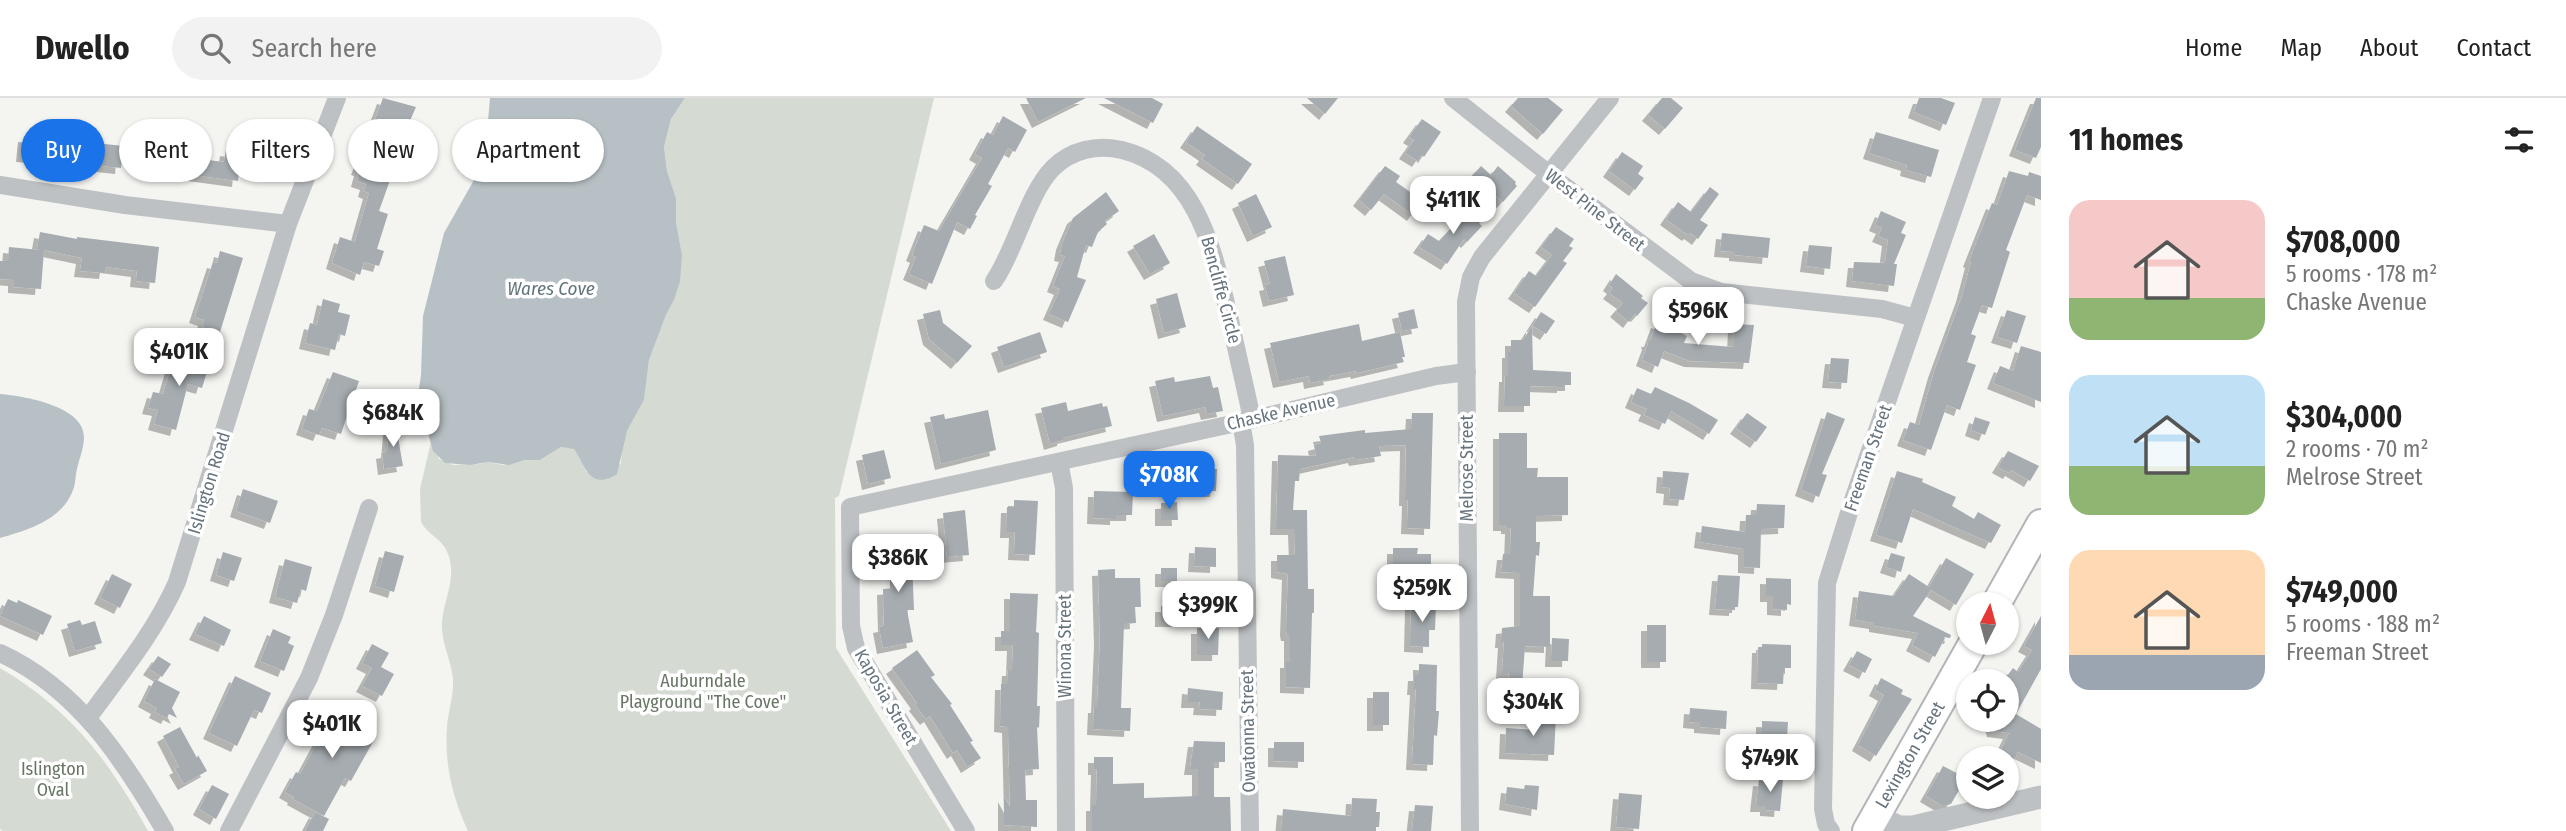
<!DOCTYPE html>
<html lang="en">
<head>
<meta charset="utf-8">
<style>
  :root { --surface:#fff; --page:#f2f2f2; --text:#222; --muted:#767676; --line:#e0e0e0; --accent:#1a73e8 }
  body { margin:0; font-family:"Fira Sans Condensed",sans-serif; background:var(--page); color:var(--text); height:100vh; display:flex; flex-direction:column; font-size:26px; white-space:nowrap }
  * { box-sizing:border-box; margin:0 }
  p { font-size:23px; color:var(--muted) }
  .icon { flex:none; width:38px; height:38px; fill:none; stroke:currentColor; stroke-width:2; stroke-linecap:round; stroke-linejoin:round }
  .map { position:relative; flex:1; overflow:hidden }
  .panel { display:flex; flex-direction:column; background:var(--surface); width:525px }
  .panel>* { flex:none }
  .guide { position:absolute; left:21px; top:21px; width:665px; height:63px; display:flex; gap:14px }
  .needle { width:46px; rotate:6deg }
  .tools { position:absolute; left:1956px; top:494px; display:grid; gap:14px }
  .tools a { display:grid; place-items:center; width:63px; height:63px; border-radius:50%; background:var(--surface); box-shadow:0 2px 5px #0004; font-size:35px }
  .price { position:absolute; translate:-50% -60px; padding:0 16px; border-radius:14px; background:#fff; color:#222; font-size:23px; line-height:46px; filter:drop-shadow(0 2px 4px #0008) }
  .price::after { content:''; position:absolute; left:50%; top:42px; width:21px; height:16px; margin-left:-10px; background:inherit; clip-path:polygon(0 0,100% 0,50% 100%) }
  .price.current { background:var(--accent); color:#fff }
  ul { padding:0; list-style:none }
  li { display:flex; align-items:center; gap:21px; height:175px; padding:0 28px }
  li span { display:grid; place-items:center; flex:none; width:196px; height:140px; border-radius:21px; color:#555 }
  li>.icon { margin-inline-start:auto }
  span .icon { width:84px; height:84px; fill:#fffc; stroke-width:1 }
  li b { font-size:30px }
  h2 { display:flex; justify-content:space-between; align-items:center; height:84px; padding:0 28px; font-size:30px }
  .tag { padding:0 24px; border-radius:32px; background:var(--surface); box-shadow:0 2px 5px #0004; font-size:24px; line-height:63px }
  .tag.current { background:var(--accent); color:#fff }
  header { display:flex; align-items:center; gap:42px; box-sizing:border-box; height:98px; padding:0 35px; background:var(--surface); border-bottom:2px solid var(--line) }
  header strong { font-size:33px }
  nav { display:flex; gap:38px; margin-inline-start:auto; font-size:24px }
  .search { width:490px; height:63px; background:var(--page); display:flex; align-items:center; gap:18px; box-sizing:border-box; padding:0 24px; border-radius:38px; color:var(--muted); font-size:26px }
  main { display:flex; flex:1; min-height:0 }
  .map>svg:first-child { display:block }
  .green { fill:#d5dad2 }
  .water { fill:#b7c0c4 }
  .building { fill:#a6acb0; filter:url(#shadow) }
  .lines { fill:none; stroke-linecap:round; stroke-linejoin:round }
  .primary-casing { stroke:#b1b5b8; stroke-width:32 }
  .minor { stroke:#bec1c4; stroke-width:18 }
  .tertiary { stroke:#bec1c4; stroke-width:23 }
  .primary { stroke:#fff; stroke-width:28 }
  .labels { text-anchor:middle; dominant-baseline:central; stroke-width:7; stroke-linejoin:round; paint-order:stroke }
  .street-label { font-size:18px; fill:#67747e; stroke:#fff }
  .park-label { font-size:18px; fill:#687665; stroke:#fff }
  .water-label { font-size:19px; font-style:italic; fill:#63757b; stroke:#fff }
</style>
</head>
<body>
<header>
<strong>Dwello</strong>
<div class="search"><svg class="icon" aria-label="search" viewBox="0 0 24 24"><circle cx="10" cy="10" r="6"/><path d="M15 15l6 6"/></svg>Search here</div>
<nav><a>Home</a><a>Map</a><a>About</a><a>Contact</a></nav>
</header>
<main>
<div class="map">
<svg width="2041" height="733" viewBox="0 0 2041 733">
  <defs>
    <filter id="shadow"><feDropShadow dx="-6" dy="6" stdDeviation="0" flood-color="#0004"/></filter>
  </defs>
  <rect width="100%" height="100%" fill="#f4f4f1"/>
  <g class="green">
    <path d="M685 0H934L839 398 835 400 836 550 951 733H468C453 701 444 665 447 629 448 614 454 597 453 581 451 561 441 545 442 524 444 501 457 479 448 456 443 441 428 437 421 424L420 391 431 344 439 361 453 367 479 366 488 364 503 367 524 362H540L561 349 574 350 587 374 621 366 622 347 627 333 644 302 649 262 666 217 674 202 682 157 676 124V100L667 73 664 49 671 21Z"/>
    <path d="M0 570C72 613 108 662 148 733H3L0 731Z"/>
  </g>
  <g class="water">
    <path d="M490 0H685L671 21 664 49 667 73 676 100V124L682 157 680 183 674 202 666 217 649 262 644 302 627 333 617 376C590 393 586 369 574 351L561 349 540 362H524L509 367 488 364 470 367 445 365 433 353 428 335 421 327 416 311 421 277 423 218 444 135 474 82 486 47Z"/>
    <path d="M0 296C24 298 84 308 84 339 84 350 79 361 77 371 75 378 76 385 73 392 62 422 28 432 0 440Z"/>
  </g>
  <g class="building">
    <path d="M383 0 416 9 403 39 397 37 387 68 394 71 379 113 388 116 377 151 384 153 379 168 364 164 360 177 332 165 340 139 355 144 369 95 364 93 366 86 357 83 360 72 357 71 364 53 375 57 384 31 373 27Z"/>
    <path d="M1026 0H1086L1038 24Z"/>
    <path d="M1104 0H1152L1163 6 1153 25Z"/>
    <path d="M1307 0H1338L1325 16Z"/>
    <path d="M1518 0H1548L1563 12 1543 36 1511 8Z"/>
    <path d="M1662 0H1671L1683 10 1665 31 1648 17Z"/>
    <path d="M1919 0H1941L1955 5 1946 27 1914 14Z"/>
    <path d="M2036 0H2041V49L2036 60 2015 52Z"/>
    <path d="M1003 18 1027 32 1015 54 1008 50 988 86 992 88 975 117 977 118 970 131 957 124 932 186 909 176 916 159 912 157 924 127 939 133 982 60 975 56 987 34 993 37Z"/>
    <path d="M1422 21 1441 34 1424 59 1422 57 1418 63 1405 55 1414 42 1409 39Z"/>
    <path d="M1197 28 1252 66 1238 86 1202 61 1205 57 1186 44Z"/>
    <path d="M270 31 289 40 278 63 259 54Z"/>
    <path d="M1876 34 1939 52 1931 79 1906 72 1907 67 1869 55Z"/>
    <path d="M24 38 60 41 59 54 48 53V60L22 58Z"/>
    <path d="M96 45 123 48 121 70 93 67Z"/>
    <path d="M226 52 241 54 238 83 179 75 178 78 153 75 155 54 192 58V60L224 64Z"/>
    <path d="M1622 54 1643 68 1638 76 1644 80 1635 92 1609 73Z"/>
    <path d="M1385 68 1400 78 1396 84 1423 103 1413 117 1384 96 1371 112 1359 102Z"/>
    <path d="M1481 68 1491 77 1498 68 1516 84 1515 86 1517 88 1503 104 1492 94 1489 98 1469 81Z"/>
    <path d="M2009 73 2028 78 2029 74 2041 78V102L2027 97 2006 152 2010 154 1992 210 1982 207 1971 236 1976 238 1967 264 1976 267 1960 312 1947 307 1931 352 1903 342 1910 324 1919 327 1934 274 1962 198 1971 164 1969 163 1992 105 1997 107Z"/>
    <path d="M1710 89 1719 96 1700 122 1708 127 1698 141 1690 135 1688 137 1666 121 1678 104 1691 114Z"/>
    <path d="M1106 94 1119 113 1105 123 1107 126 1098 134 1092 149 1086 147 1077 179 1086 182 1068 224 1049 216 1060 191 1053 188 1065 158 1060 157 1062 146 1073 120Z"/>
    <path d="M1256 96 1272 129 1253 138 1238 105Z"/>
    <path d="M1464 108 1481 123 1479 125 1482 128 1467 144 1464 141 1447 166 1419 149 1428 136 1439 143 1457 124 1453 119Z"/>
    <path d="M1881 113 1906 124 1901 135 1906 137 1894 166H1897L1894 188 1852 183 1854 164 1885 165 1888 142 1878 138 1882 130 1875 127Z"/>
    <path d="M1556 129 1574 141 1569 148 1573 150 1563 163 1567 165 1535 209 1514 195 1529 173 1536 178 1552 157 1541 149Z"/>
    <path d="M40 134 77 141V139L159 149 155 185 136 183 137 173 106 169 105 175 80 173 82 160 44 152 41 191 14 189V182L0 181V163H8L9 149 40 152 37 151Z"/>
    <path d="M1722 135 1770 140 1768 160 1735 157V154L1720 153Z"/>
    <path d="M1154 136 1170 165 1150 176 1133 148Z"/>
    <path d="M1809 147 1832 149 1830 171 1806 168Z"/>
    <path d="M220 153 243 160 220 234 202 229 204 222 195 219 213 164 217 165Z"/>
    <path d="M1285 158 1294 197 1269 203 1265 187 1270 186 1264 163Z"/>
    <path d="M1616 176 1643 198 1641 200 1648 205 1637 218 1635 216 1629 224 1616 213 1623 205 1609 195 1613 190 1609 187Z"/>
    <path d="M1177 195 1186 229 1164 235 1156 201Z"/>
    <path d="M323 201 340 206 338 214 350 217 345 238 339 236 335 252 305 245 310 225 317 227Z"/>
    <path d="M1414 211 1418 230 1402 233 1398 215Z"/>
    <path d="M940 212 943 225 972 248 957 265 929 241 923 216Z"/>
    <path d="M2007 212 2026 218 2017 245 1997 239Z"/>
    <path d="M1541 214 1555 223 1546 236 1532 227 1533 272 1571 274V287H1563V289L1530 288V308H1504L1505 278H1508V254H1511V242H1523Z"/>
    <path d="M1657 224 1682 233 1681 235 1687 238 1684 245 1733 249 1734 226 1754 227 1749 265 1690 263 1664 253 1658 269 1642 262 1648 246 1647 243H1650Z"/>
    <path d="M1359 226 1362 243 1400 234 1405 259H1402L1404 264 1357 275 1356 273 1329 278 1330 281 1310 285 1309 278 1279 284 1270 245Z"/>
    <path d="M1040 234 1047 254 1004 269 997 249Z"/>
    <path d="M192 248 205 252 201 265 209 267 202 290 188 286 176 332 154 326 158 312 148 310 153 294 163 296 171 269 175 270 180 254 190 257Z"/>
    <path d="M2021 248 2041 254V304L1993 285 2000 268 2013 273Z"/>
    <path d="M1831 260 1849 261 1847 285 1828 284Z"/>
    <path d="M333 274 359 283 341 336 322 330 319 337 302 331 309 311 317 313Z"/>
    <path d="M1210 278 1213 290 1218 289 1223 313 1207 316 1205 309 1163 318 1155 283 1174 279 1175 284Z"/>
    <path d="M1655 289 1689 305 1718 322 1709 336 1671 313 1665 326 1644 317 1647 311 1631 304 1637 290 1651 296Z"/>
    <path d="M1066 304 1068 313 1102 305 1103 309 1107 308 1112 328 1063 340V342L1050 346 1041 310Z"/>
    <path d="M988 312 996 352 941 366 930 319 944 316 945 321 951 320Z"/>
    <path d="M1827 314 1845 321 1822 376 1827 377 1819 399 1801 392Z"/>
    <path d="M1412 315H1433L1430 431 1407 430 1408 402H1405L1406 347 1379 348 1381 358 1355 362 1354 359 1300 371 1299 383H1295L1293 412H1307L1308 491H1314V515H1312L1310 590 1286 589V564H1290V537H1287L1286 532 1288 476 1277 474V457H1295L1294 431H1276L1278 357 1316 358 1314 347 1321 345 1319 338 1365 332V335L1411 331Z"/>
    <path d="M1747 315 1767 329 1756 344 1736 330Z"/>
    <path d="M1975 319 1990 324 1985 337 1971 332Z"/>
    <path d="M390 322H395L403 368 384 371 382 355 387 354Z"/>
    <path d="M1499 335H1527V370H1538L1537 379H1568V417L1536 418V444H1540L1539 458 1536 457 1533 498H1550V549L1525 548 1522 589 1508 588 1509 575H1502L1504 544H1501L1502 530 1520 528V475L1501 474 1503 456H1510L1511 430H1507V427H1499Z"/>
    <path d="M884 352 891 380 868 386 862 357Z"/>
    <path d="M2008 353 2039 368 2030 383 2011 372 2009 375 1998 369Z"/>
    <path d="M1185 371H1217L1216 393H1177V375H1185Z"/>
    <path d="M1663 373 1689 375 1684 402 1669 401 1670 390 1662 389Z"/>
    <path d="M1897 373 1923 381 1922 384 1956 399 1952 408 1974 421 1978 414 2001 427 1991 445 1913 411 1902 445 1876 437Z"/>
    <path d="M243 391 278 403 270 425 236 413Z"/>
    <path d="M1094 393 1133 394 1132 417H1116V421L1093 420Z"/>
    <path d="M1014 402 1038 403 1035 457 1014 456 1015 434H1006L1007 409H1014Z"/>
    <path d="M1177 404 1178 422H1161V405Z"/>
    <path d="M1757 406 1785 407 1784 430 1761 431 1760 470 1744 469V451L1700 444 1702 428 1745 434 1746 417H1756Z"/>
    <path d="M965 412 969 457 947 459 943 415Z"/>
    <path d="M886 438H911L914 512H907L913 544 883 550 879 529 884 528 883 491 896 490V464H886Z"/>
    <path d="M1195 449 1216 450V469L1194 468Z"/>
    <path d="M1393 450H1418L1417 456H1431V474H1393Z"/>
    <path d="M385 453 404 458 394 494 375 488Z"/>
    <path d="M223 454 242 460 234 483 216 477Z"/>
    <path d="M1891 455 1905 459 1901 474 1886 469Z"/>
    <path d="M1946 460 1974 476 1956 507 1931 492 1913 518 1951 537 1950 540 1943 539 1945 540 1935 559 1912 547 1918 535 1875 528V525L1855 522 1859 493 1894 498 1909 476 1929 489Z"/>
    <path d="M285 461 312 469 306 493 301 491 297 505 275 499Z"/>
    <rect x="1161" y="470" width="16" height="13"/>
    <path d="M1115 471V480H1140L1141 509H1135L1136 525 1124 526 1121 610H1131L1130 633 1093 631 1094 609H1097L1100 542 1098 472Z"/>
    <path d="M112 476 132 486 120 510 100 500Z"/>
    <path d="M1718 477 1740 478 1738 509H1735V512L1715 511Z"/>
    <path d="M1766 480 1791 481V507L1787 506V512L1773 511V498H1766Z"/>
    <path d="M1010 495 1038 496 1036 534 1039 535 1037 608H1040L1039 630 1037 629 1039 671 1025 672 1026 702H1037V729L1004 727V698L1010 709 1008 629 1000 628 1001 586H1007L1008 572H1012L1013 547H1001V533H1010Z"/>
    <path d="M8 501 17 505 18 502 52 518 43 537 0 518Z"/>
    <path d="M1411 505 1436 506 1435 532H1429V549L1410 548Z"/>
    <rect x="1161" y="508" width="17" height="15"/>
    <path d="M204 518 231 532 224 548 195 536Z"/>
    <path d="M2041 518V571L2016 616 2041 631V665L2018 654 2015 660H1997L2009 635 1993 633 1990 621H2007V578L2013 570 2018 574 2032 552 2024 548Z"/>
    <path d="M80 522 82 527 95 523 102 545 75 553 67 526Z"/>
    <rect x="1647" y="527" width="19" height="37"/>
    <path d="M1197 530H1219L1218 557H1197Z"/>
    <path d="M273 531 291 539 288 545 294 548 284 573 260 563Z"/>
    <path d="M1552 540 1569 541 1568 563H1551Z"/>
    <path d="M372 546 389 555 381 569 394 576 382 598 362 588 372 570 362 565Z"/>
    <path d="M1762 546 1791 547V570H1784L1783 586 1757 585 1758 549H1762Z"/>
    <path d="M917 552 935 577 931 579 952 606 950 607 973 643 970 644 981 660 967 669 957 652 953 655 930 618 926 621 915 607 917 605 892 570Z"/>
    <path d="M1857 553 1872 561 1865 575 1849 567Z"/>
    <path d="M158 558 171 566 162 579 149 571Z"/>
    <path d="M1419 566 1437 567 1436 613H1439L1437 638 1434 637 1433 667 1412 666 1416 591H1413L1414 577H1419Z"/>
    <path d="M235 578 271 595 262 615 254 612 237 648 209 635Z"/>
    <path d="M1881 580 1903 592 1901 596 1912 601 1876 658 1858 647 1884 597 1875 592Z"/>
    <path d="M155 581 180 594 172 610 177 620 169 616 167 620 155 614 157 610 144 603Z"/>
    <path d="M1188 590 1223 594 1222 612 1199 611 1200 604H1187Z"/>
    <rect x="1373" y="594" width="16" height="33"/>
    <path d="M333 604 377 631 371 641 374 642 351 683 345 680 324 718 293 701 294 699 285 694 296 674 300 676 328 624 323 621Z"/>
    <path d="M1690 610 1727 613 1726 631 1700 629V625L1689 624Z"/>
    <path d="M1538 616 1556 617 1554 657 1505 655 1506 630 1537 632Z"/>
    <path d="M1762 623 1788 624 1787 640H1784V643L1775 642V647L1762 646V653H1748L1750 636 1762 637Z"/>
    <path d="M180 629 197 660 198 657 207 673 184 686 175 671 179 669 163 638Z"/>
    <path d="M1194 643 1225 644V664H1214V699H1230L1231 733H1092V707H1096L1097 671H1094V659H1113V686L1144 685V700L1198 698V671H1190Z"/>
    <path d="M1274 644H1304V664L1274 663Z"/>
    <path d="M1943 668 1966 680 1951 706 1943 708 1926 698Z"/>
    <path d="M1768 680 1783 681 1780 713 1766 712V708H1756L1759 682 1768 683Z"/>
    <path d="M212 687 229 696 216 721 199 711Z"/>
    <path d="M1525 687 1539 688 1537 712 1505 706 1507 689 1524 691Z"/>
    <path d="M1619 695 1642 697 1639 731 1616 729Z"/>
    <path d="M1352 700 1377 701 1376 714H1380L1379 729H1376V733H1281L1283 711 1351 718Z"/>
    <path d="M1415 707 1433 708 1431 733H1412Z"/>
    <path d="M315 714 329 721 323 733H305Z"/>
  </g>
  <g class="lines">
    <defs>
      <g id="primary">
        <path d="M1996 506 2041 426"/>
        <path d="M1867 733 1974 544"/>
      </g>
    </defs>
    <use href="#primary" class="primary-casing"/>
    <g class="minor">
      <path d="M1453 0 1563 87 1691 183 1721 194 1882 211 1915 220"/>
      <path d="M0 87 125 107 288 126"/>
      <path d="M994 183C1016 151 1028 95 1053 70 1071 52 1097 46 1122 52 1199 71 1214 157 1230 222 1237 255 1245 288 1252 321"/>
      <path d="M1241 324 1245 347 1250 733"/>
      <path d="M1059 364 1064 390 1066 733"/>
      <path d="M0 555C77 590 124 662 165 733"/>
      <path d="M88 620C120 576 155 534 177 484L288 126 337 0"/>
      <path d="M229 733 309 580 334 517 369 410"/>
      <path d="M966 733 856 550 851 528 850 409 1241 324 1436 278 1467 274"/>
      <path d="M1470 733 1466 204 1471 179 1482 159 1610 0"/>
      <path d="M1831 733 1826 726 1823 711 1827 485 1852 405 1992 0"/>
    </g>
    <path class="tertiary" d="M1875 718 1899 729H1913L2041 699"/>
    <use href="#primary" class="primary"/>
  </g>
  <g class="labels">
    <g class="street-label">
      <text transform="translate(1595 112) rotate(38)">West Pine Street</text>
      <text transform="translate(1221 192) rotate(75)">Bencliffe Circle</text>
      <text transform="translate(1281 314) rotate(-13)">Chaske Avenue</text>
      <text transform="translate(1868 360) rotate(-71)">Freeman Street</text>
      <text transform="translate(1467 370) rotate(-90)">Melrose Street</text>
      <text transform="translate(209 385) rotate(-73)">Islington Road</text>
      <text transform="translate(1065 548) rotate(-90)">Winona Street</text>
      <text transform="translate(886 599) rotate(60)">Kaposia Street</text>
      <text transform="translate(1248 633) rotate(-91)">Owatonna Street</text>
      <text transform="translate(1910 657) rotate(-60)">Lexington Street</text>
    </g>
    <g class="park-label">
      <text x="703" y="583">Auburndale<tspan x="703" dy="21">Playground "The Cove"</tspan></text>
      <text x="53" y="671">Islington<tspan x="53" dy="21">Oval</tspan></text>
    </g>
    <g class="water-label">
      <text x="551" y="190">Wares Cove</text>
    </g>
  </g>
</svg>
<div class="tools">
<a><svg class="needle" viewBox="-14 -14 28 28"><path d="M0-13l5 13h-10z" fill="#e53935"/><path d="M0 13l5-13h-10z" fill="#767676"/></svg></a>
<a><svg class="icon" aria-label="locate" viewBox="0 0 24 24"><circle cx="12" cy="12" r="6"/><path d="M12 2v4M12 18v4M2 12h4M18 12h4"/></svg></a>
<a><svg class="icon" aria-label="layers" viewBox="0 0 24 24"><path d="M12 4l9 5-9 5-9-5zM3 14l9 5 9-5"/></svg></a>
</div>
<b class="price" style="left:1453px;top:138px">$411K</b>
<b class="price" style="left:1698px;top:249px">$596K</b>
<b class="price" style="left:179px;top:290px">$401K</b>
<b class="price" style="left:393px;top:351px">$684K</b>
<b class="price current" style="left:1169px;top:413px">$708K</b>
<b class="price" style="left:898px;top:496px">$386K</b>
<b class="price" style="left:1422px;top:526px">$259K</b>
<b class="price" style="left:1208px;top:543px">$399K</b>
<b class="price" style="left:1533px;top:640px">$304K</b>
<b class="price" style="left:332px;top:662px">$401K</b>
<b class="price" style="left:1770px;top:696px">$749K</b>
<div class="guide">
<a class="tag current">Buy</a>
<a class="tag">Rent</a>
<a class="tag">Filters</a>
<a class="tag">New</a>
<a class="tag">Apartment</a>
</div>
</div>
<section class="panel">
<h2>11 homes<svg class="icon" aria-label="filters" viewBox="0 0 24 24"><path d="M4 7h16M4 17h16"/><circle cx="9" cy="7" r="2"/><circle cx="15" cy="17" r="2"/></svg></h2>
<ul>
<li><span style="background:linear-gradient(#f6c9c9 70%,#8fb573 0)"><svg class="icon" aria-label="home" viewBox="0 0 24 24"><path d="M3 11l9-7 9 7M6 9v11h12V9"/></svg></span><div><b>$708,000</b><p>5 rooms · 178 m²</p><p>Chaske Avenue</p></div></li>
<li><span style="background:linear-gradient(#bfe0f5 65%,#8fb573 0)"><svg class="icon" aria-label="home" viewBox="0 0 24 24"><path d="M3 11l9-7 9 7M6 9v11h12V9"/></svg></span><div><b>$304,000</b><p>2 rooms · 70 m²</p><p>Melrose Street</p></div></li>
<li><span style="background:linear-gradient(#ffd9b3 75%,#9aa5b1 0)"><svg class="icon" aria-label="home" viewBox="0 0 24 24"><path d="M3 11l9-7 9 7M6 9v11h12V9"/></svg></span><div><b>$749,000</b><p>5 rooms · 188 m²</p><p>Freeman Street</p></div></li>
</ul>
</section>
</main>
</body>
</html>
